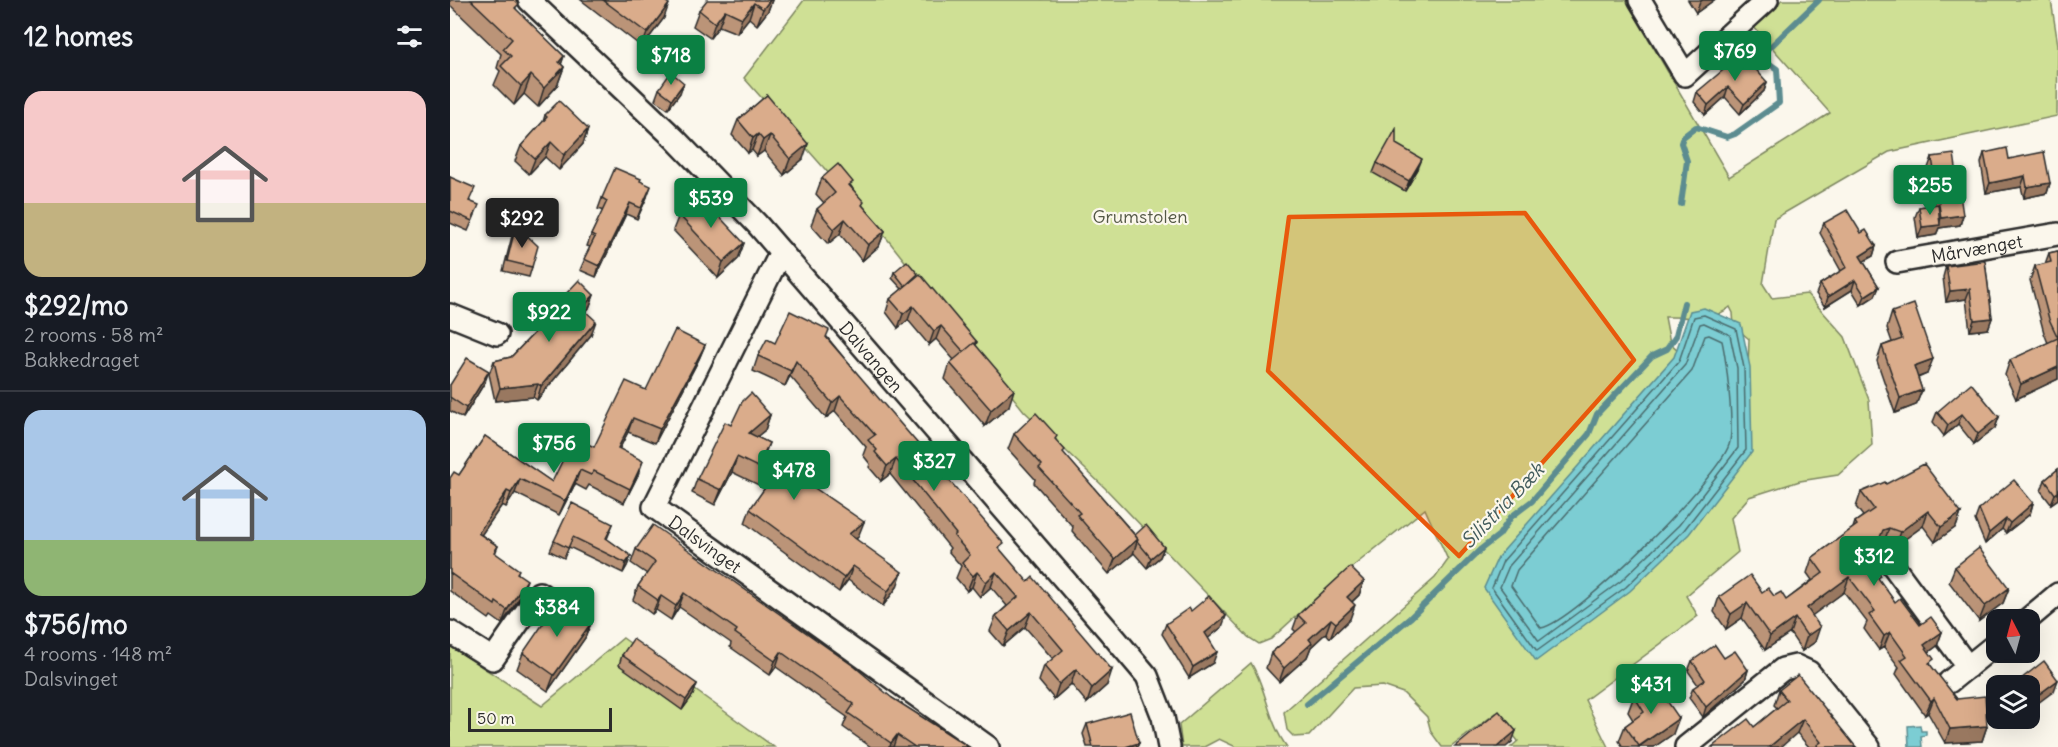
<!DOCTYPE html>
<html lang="en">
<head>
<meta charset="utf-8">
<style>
  :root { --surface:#171b24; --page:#242831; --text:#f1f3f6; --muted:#9ea1a6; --line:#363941; --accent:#0b8043 }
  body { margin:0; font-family:Delius,sans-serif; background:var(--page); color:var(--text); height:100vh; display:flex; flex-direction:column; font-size:22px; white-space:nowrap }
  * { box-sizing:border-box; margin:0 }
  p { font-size:20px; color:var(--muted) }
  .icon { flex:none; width:33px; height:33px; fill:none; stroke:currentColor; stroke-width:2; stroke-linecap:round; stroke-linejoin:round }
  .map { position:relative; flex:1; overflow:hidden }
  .sheet { display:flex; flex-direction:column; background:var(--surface); width:450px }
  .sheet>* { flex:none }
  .needle { width:39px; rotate:354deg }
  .fabs { position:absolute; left:1536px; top:609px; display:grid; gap:12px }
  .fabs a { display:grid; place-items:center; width:54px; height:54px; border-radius:12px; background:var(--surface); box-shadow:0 6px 24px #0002; font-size:30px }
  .scale { position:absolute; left:18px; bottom:15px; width:144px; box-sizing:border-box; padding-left:6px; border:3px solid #2b2b2b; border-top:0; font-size:16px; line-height:21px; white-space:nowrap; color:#2b2b2b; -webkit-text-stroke:4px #fbf7ec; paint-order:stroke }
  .price { position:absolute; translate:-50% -51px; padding:0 14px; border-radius:6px; background:var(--accent); color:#fff; font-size:20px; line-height:39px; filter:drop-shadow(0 2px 3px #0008) }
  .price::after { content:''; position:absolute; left:50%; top:36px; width:18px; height:14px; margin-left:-9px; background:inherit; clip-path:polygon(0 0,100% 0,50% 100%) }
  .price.on { background:#222; color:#fff }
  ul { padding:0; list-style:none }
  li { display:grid; align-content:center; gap:12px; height:318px; padding:0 24px }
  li+li { border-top:2px solid var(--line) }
  li span { display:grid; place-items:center; height:186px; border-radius:18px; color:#555 }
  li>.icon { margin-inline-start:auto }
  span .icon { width:108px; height:108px; fill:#fffc; stroke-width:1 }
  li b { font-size:26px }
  h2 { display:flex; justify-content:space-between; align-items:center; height:72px; padding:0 24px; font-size:26px }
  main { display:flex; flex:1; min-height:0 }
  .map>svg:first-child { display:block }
  .green { fill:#cfe095; stroke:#7d8660; stroke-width:1.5; fill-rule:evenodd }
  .water { fill:#7bcdd3; stroke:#5b8c90; stroke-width:1.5 }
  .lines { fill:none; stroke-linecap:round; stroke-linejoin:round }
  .shore { stroke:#4b6c6e; stroke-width:1.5 }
  .stream { stroke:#5b8c90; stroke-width:6 }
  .street-casing { stroke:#2b2b2b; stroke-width:26 }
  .street { stroke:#fbf7ec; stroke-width:21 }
  .wall { fill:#bb9478; stroke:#2b2b2b; stroke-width:1.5 }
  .shaded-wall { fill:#997861; stroke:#2b2b2b; stroke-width:1.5 }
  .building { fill:#daac8b; stroke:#2b2b2b; stroke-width:1.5 }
  .marked { fill:#e8590c; fill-opacity:0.2; stroke:#e8590c; stroke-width:4.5; stroke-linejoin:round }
  .labels { text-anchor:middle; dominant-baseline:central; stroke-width:4.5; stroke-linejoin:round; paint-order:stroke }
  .park-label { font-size:18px; fill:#545846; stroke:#fbf7ec }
  .street-label { font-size:18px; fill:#2b2b2b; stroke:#fbf7ec }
  .water-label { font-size:20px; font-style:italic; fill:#435c5d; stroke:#fbf7ec }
</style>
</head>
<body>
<main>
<section class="sheet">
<h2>12 homes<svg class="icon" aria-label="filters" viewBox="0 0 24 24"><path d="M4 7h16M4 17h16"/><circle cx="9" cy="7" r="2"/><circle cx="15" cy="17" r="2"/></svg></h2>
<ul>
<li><span style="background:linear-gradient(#f6c9c9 60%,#c2b280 0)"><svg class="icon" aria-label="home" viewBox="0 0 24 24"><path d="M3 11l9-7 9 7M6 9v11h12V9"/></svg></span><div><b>$292/mo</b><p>2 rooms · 58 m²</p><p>Bakkedraget</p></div></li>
<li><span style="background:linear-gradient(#a9c7e8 70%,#8fb573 0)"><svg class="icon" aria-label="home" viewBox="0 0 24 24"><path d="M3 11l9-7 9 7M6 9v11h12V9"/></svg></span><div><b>$756/mo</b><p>4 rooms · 148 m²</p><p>Dalsvinget</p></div></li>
</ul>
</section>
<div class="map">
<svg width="1608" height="747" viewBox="0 0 1608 747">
  <rect width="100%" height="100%" fill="#fbf7ec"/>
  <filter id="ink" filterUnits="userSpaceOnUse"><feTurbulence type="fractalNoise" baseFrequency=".0167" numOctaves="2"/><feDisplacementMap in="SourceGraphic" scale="12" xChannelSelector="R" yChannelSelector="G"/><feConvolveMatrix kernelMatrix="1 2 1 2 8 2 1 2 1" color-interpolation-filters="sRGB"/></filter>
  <g filter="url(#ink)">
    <g class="green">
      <path d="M354 0H1176L1279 177 1380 113 1302 25 1332 0H1601L1608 45 1607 116 1439 152 1324 219 1313 284 1322 298 1357 294 1395 337 1419 400 1422 445 1388 475 1350 481 1299 497 1281 518 1288 552 1236 596 1248 616 1135 700 1158 747H1061L1068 741 1046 713 1001 747H992L981 732 977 717 953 693 933 686 903 688 859 736 844 737 837 730 834 712 985 578 998 560 975 509 886 580 821 639 809 644 798 637 655 488 574 411 438 240 294 78ZM1280 307 1283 313 1284 326 1299 339 1298 370 1278 393 1220 343 1215 317C1239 316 1261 323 1280 307Z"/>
      <path d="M173 638 324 747H0V646L92 706Z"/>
      <path d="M801 663C817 689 818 722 837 747H786L769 739 754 747H732L729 725Z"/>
    </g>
    <g class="water">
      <path d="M1254 308 1291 324 1300 367 1302 452 1239 534 1180 591 1086 661 1034 588 1048 557 1224 357 1240 311Z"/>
      <path d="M1470 725 1471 731H1476V735L1471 736 1472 747H1459L1458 726Z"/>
    </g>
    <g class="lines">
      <g class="shore">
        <path d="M1254 315 1286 329 1294 368 1296 450 1234 530 1176 587 1087 651 1042 588 1053 561 1229 361 1244 317Z"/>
        <path d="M1254 323 1280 335 1287 368 1288 448 1229 525 1171 581 1089 641 1050 587 1059 566 1235 365 1250 324Z"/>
        <path d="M1259 335 1272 341C1276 359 1285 429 1279 445 1267 480 1125 622 1091 628L1061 586 1067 570 1242 371 1255 336Z"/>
      </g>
      <g class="stream">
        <path d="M1231 204 1237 161 1231 143 1233 137 1246 127 1277 137 1285 134 1329 103 1327 69 1317 62 1316 51 1369 0"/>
        <path d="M857 704 960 618 1031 549 1049 535 1061 517 1082 501 1139 434 1147 414 1202 356 1217 349 1226 336 1234 303"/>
      </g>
      <defs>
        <g id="street">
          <path id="s1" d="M79 0 225 139 307 224 658 630 697 676 713 717 719 747"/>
          <path d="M1190 0 1235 75 1317 0"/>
          <path id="s2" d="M331 252 204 507 538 747"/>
          <path id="s3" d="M1447 262 1608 234"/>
          <path d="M0 315 47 334"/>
          <path d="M1435 555 1518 667"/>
          <path d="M1577 620 1608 594"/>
          <path d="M0 632 43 659 89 593 129 621"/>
          <path d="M1499 682 1546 644"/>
          <path d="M1236 747 1333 669 1346 666 1359 672 1419 747"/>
        </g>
      </defs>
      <use href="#street" class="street-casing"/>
      <use href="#street" class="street"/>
    </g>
    <g class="wall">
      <path d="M0 0H65L66 10 114 56 111 64 114 67 107 86 88 107 74 94 64 105 44 85 50 71 47 68 51 54 0 5Z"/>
      <path d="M131 0H213L214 18 192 47Z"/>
      <path d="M322 0 318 11 307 25 299 18 287 33 269 26 260 38 243 26 249 10Z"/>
      <path d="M1238 0H1264L1246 13Z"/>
      <path d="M1281 68 1317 82 1314 91 1290 114 1275 97 1255 115 1244 102 1247 92Z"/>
      <path d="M209 89 230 93 218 109 205 100Z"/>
      <path d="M317 95 353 159 334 175 314 151 307 156 302 150 298 153 282 135 288 120Z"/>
      <path d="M95 115 138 129 133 144 109 170 95 157 79 174 65 161 71 146 93 122Z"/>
      <path d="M946 144 968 169 955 191 923 173 927 163Z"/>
      <path d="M1534 153 1559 159 1600 183 1597 193 1574 198 1571 187 1536 193 1531 163Z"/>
      <path d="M1482 157 1513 215 1510 225 1489 228 1486 235 1468 238 1465 217 1469 207 1484 205 1478 168Z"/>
      <path d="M0 177 20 201 25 215 18 231 0 223Z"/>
      <path d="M372 178 401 186 413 206 435 231 429 246 412 261 390 234 378 244 361 225 367 209 374 203 366 194Z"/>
      <path d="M190 182 197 197 187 219 176 214 146 277 130 270 140 247 137 246 141 235 153 211 148 209 152 198Z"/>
      <path d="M229 215 294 243 288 259 268 278 223 230Z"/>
      <path d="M1374 223 1411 233 1426 246 1423 256 1413 261 1429 287 1425 296 1411 305 1402 290 1375 307 1366 294 1370 284 1391 271 1370 233Z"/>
      <path d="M66 225 82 267 79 277 53 271 62 236Z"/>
      <path d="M1608 251V379L1566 399 1555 375 1560 360 1598 343 1594 333 1580 280 1585 266 1595 264 1599 253Z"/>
      <path d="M1535 261 1542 318 1538 329 1520 331 1516 299 1496 302 1493 277 1496 266Z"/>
      <path d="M444 272 527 342 526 345 559 406 535 426 495 379 500 363 504 360 486 339 479 345 458 320 448 328 436 312 440 299 452 289 442 278Z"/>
      <path d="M144 295 139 308 136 312 141 335 87 400 83 397 45 401 39 374 44 361 61 357 110 306 113 297Z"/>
      <path d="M1442 312 1477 374 1468 378 1472 390 1466 405 1445 413 1427 361 1432 346 1442 342 1437 328Z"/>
      <path d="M377 337 551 551 657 685 637 703 621 684 604 699 589 681 594 666 603 659 575 627 553 646 540 631 546 616 557 606 541 587 530 597 522 587 517 591 506 578 511 566 498 551 500 548 440 474 431 481 419 467 420 464 413 455 416 447 385 411 376 418 340 376 335 386 303 371 308 356Z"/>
      <path d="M255 345 249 359 205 443 178 432 169 449 188 475 174 503 139 485 136 490 125 484 109 515 65 493 56 507 52 505 31 535 48 546 45 554 68 573 72 594 52 624 41 616 39 619 0 591V478L9 475 35 436 102 482 144 447 196 390Z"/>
      <path d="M35 382 13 418 0 411V385Z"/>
      <path d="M1487 412 1549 417 1545 428 1524 444 1508 424 1494 436 1483 422Z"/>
      <path d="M320 415 315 430 306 437 319 443 315 454 408 537 406 539 447 587 433 606 398 580 389 592 295 523 300 509 315 488 282 472 265 505 242 493 247 479 281 425Z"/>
      <path d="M564 434 606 440 614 454 685 535 714 547 710 557 697 568 683 552V554L659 574 622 531 623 527 584 483 585 479 558 449Z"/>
      <path d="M1608 469V499L1601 504 1591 491 1595 480Z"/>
      <path d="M1436 484 1511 513 1506 527 1485 542 1473 526 1444 547 1434 542 1428 544 1422 557 1419 560 1429 581 1445 602 1470 625 1492 632 1487 646 1479 652 1481 667 1507 699 1537 726 1532 741 1495 743 1478 713 1475 715 1446 674 1449 667 1434 647 1429 650 1414 629 1417 622 1394 592 1362 615 1365 642 1352 651 1340 633 1315 650 1292 618 1276 629 1264 612 1269 597 1312 592 1336 600 1362 580 1357 573 1362 558 1403 528 1405 522 1413 516 1406 507 1411 492Z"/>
      <path d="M1583 503 1580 514 1556 533 1552 529 1535 544 1525 520 1529 509Z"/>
      <path d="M163 524 157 539 181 556 177 566 173 573 119 547 114 558 100 551 104 541Z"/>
      <path d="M186 549 442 698 519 747H421L393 727 397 717 326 667 320 675 280 647 281 643 229 607 221 620 206 610 202 614 183 600 188 586 197 574 181 563Z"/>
      <path d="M1505 567 1559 588 1553 603 1529 621 1499 582Z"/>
      <path d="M914 581 909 595 902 602 900 619 880 638 876 633 861 647 857 657 829 682 816 668 821 653 846 632 843 629 848 615Z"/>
      <path d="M741 611 772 627 758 638 763 663 739 678 712 634 716 624Z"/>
      <path d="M141 623 135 638 98 691 67 669 73 653Z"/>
      <path d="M172 655 247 684 243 695 232 710 169 665Z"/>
      <path d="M1274 658 1298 670 1295 680 1253 717 1239 698 1243 688 1248 685 1238 671 1242 661Z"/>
      <path d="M1329 690 1406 747H1359L1347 733 1262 747 1304 727 1327 708 1324 705Z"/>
      <path d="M1184 696 1223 734 1204 747H1173L1169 741 1175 726 1183 720 1178 712Z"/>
      <path d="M637 724 689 743 687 747H637L633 734Z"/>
    </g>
    <g class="shaded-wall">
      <path d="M320 0H322L318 11 307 25 313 9Z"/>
      <path d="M1253 0H1264L1246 13 1250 2Z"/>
      <path d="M304 3 299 18 287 33 292 18Z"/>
      <path d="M219 4 214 18 192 47 197 33Z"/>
      <path d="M275 10 269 26 260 38 265 23Z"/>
      <path d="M114 56 108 74 114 67 107 86 88 107 94 88 109 62Z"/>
      <path d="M81 75 74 94 64 105 71 86Z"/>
      <path d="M1317 82 1314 91 1290 114 1294 104Z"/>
      <path d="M234 83 230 93 218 109 222 99Z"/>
      <path d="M1278 87 1275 97 1255 115 1258 105Z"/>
      <path d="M138 129 133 144 109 170 114 155Z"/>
      <path d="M308 134 302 150 298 153 303 138Z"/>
      <path d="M320 135 314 151 307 156 313 140Z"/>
      <path d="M101 142 95 157 79 174 85 159Z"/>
      <path d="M358 144 353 159 334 175 340 159Z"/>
      <path d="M972 159 968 169 955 191 959 181Z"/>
      <path d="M1575 176 1571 187 1536 193 1540 183Z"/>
      <path d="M1600 183 1597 193 1574 198 1577 187Z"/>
      <path d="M201 186 197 197 187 219 191 208Z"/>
      <path d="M180 203 176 214 146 277 149 266Z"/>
      <path d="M1513 215 1510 225 1489 228 1486 235 1468 238 1472 227 1489 225 1491 218Z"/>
      <path d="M395 219 390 234 378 244 384 229Z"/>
      <path d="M435 231 429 246 412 261 418 245Z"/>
      <path d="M294 243 288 259 268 278 273 262Z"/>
      <path d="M1426 246 1423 256 1406 266 1410 256Z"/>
      <path d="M1405 280 1402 290 1375 307 1378 297Z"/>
      <path d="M1429 287 1425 296 1411 305 1415 296Z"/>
      <path d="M1520 289 1516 299 1496 302 1500 291Z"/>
      <path d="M144 295 139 308 127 321 132 308Z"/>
      <path d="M463 306 458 320 448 328 453 314Z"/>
      <path d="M1542 318 1538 329 1520 331 1524 320Z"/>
      <path d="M146 321 141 335 87 400 91 386Z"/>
      <path d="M491 326 486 339 479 345 484 331Z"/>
      <path d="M255 345 249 359 205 443 210 429Z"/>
      <path d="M1483 359 1477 374 1458 381 1464 366Z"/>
      <path d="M346 361 340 376 335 386 341 371Z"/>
      <path d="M1608 367V379L1566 399 1571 384Z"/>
      <path d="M39 371 35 382 13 418 16 408Z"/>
      <path d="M88 384 83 397 45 401 50 388Z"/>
      <path d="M564 390 559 406 535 426 541 410Z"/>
      <path d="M1472 390 1466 405 1445 413 1450 398Z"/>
      <path d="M390 396 385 411 376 418 382 403Z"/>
      <path d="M1512 414 1508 424 1494 436 1498 425Z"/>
      <path d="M320 415 315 430 293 448 299 433Z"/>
      <path d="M1549 417 1545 428 1524 444 1528 434Z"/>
      <path d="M183 418 178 432 163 462 168 448Z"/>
      <path d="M287 457 282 472 265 505 271 490Z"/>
      <path d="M446 459 440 474 431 481 437 466Z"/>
      <path d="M193 461 188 475 174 503 180 489Z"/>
      <path d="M130 470 125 484 109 515 115 501Z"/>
      <path d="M70 479 65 493 56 507 61 493Z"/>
      <path d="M57 491 52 505 23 547 28 533Z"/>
      <path d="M1608 492V499L1601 504 1605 494Z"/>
      <path d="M1583 503 1580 514 1556 533 1560 523Z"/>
      <path d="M1478 511 1473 526 1444 547 1450 532Z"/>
      <path d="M1511 513 1506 527 1485 542 1491 527Z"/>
      <path d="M1556 519 1552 529 1535 544 1539 533Z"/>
      <path d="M414 522 408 537 393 549 399 534Z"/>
      <path d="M1439 528 1434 542 1428 544 1422 557 1408 567 1414 553 1433 530Z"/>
      <path d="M688 539 683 554 659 574 665 559Z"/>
      <path d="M714 547 710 557 697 568 701 558Z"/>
      <path d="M181 556 177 566 173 573 176 563Z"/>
      <path d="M403 566 398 580 389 592 394 578Z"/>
      <path d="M452 572 447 587 433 606 438 591Z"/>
      <path d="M527 572 522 587 517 591 523 576Z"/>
      <path d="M546 572 541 587 530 597 536 582Z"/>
      <path d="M1399 577 1394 592 1352 623 1357 608Z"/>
      <path d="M77 580 72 594 52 624 57 610Z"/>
      <path d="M914 581 909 595 892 611 897 597Z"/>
      <path d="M1559 588 1553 603 1529 621 1535 606Z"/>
      <path d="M234 593 229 607 221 620 226 606Z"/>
      <path d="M211 596 206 610 202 614 208 600Z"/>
      <path d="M1297 603 1292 618 1276 629 1281 614Z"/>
      <path d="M905 605 900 619 880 638 886 623Z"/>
      <path d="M581 612 575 627 553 646 559 631Z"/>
      <path d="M776 616 772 627 751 644 755 633Z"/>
      <path d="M1345 618 1340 633 1315 650 1320 636Z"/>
      <path d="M881 619 876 633 861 647 857 657 829 682 834 668 859 639Z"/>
      <path d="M141 623 135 638 98 691 104 675Z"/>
      <path d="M1370 627 1365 642 1352 651 1357 636Z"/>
      <path d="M1440 632 1434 647 1429 650 1434 636Z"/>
      <path d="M1492 632 1487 646 1468 660 1474 645Z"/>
      <path d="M331 652 326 667 320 675 325 661Z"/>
      <path d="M767 652 763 663 739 678 743 667Z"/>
      <path d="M626 669 621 684 604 699 609 684Z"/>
      <path d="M662 670 657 685 637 703 642 688Z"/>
      <path d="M1298 670 1295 680 1253 717 1256 707Z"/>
      <path d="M1608 680 1604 691 1580 709V701Z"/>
      <path d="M247 684 243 695 232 710 236 700Z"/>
      <path d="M1484 698 1478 713 1475 715 1481 701Z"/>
      <path d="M1229 718 1223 734 1204 747H1189Z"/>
      <path d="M1353 719 1347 733 1331 747H1319Z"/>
      <path d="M1537 726 1532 741 1495 743 1500 729Z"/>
      <path d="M1066 731 1062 742 1056 747H1047Z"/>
      <path d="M447 735 443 747H440L441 743Z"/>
      <path d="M689 743 687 747H675Z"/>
    </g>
    <g class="building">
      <path d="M21 0H65L69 4 65 8 114 56 109 62 114 67 94 88 81 75 71 86 51 66 61 56 53 49 62 39Z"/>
      <path d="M153 0H213L219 4 197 33Z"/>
      <path d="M257 0H320L313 9 304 3 292 18 275 10 265 23 249 10Z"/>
      <path d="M1294 56 1317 82 1294 104 1278 87 1258 105 1247 92 1278 66 1281 68Z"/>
      <path d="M221 72 234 83 222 99 209 89Z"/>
      <path d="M317 95 358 144 340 159 320 135 313 140 308 134 303 138 288 120Z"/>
      <path d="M109 101 138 129 114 155 101 142 85 159 71 146 97 117 95 115Z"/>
      <path d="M946 129V144L972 159 959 181 927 163Z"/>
      <path d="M1557 148 1559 159 1594 152 1600 183 1577 187 1575 176 1540 183 1534 153Z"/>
      <path d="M1504 154 1513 215 1491 218 1482 157Z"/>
      <path d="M388 164 403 182 399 185 414 202 412 205 435 231 418 245 395 219 384 229 367 209 385 193 372 178Z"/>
      <path d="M165 168 191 179 190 181 201 186 191 208 180 203 149 266 134 259 145 237 141 235 157 201 152 198Z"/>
      <path d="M0 177 25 188 19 201 29 205 22 221 0 211Z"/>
      <path d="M249 195 294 243 273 262 229 215Z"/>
      <path d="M1488 204 1490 225 1472 227 1469 207Z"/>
      <path d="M1397 210 1411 233 1416 230 1426 246 1410 256 1429 287 1415 296 1405 280 1378 297 1370 284 1397 267 1374 223Z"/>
      <path d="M66 225 88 246 82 267 57 261Z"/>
      <path d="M1608 251V367L1571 384 1560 360 1608 338 1599 319 1585 266 1601 262 1599 253Z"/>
      <path d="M457 261 468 274 455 286 444 272Z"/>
      <path d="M1535 261 1542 318 1524 320 1520 289 1500 291 1496 266Z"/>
      <path d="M470 274 527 342 514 352 491 326 484 331 463 306 453 314 440 299Z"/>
      <path d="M129 280 144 295 132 308 146 321 91 386 88 384 50 388 44 361 61 357 116 300 113 297Z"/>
      <path d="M1464 304 1483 359 1464 366 1472 390 1450 398 1432 346 1452 339 1442 312Z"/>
      <path d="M340 311 379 330 376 337 554 544 549 548 578 582 583 577 662 670 642 688 626 669 609 684 594 666 613 650 581 612 559 631 546 616 568 597 546 572 536 582 527 572 523 576 512 563 520 555 504 536 506 534 446 459 437 466 425 452 427 450 418 440 425 435 390 396 382 403 346 361 341 371 308 356 317 339 325 343Z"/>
      <path d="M225 330 255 345 210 429 183 418 168 448 193 461 180 489 144 471 141 475 130 470 115 501 70 479 61 493 57 491 28 533 48 546 44 552 69 570 67 573 77 580 57 610 46 602 45 605 0 573V478L4 472 9 475 35 436 102 482 124 437 144 447 176 381 196 390Z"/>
      <path d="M524 343 564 390 541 410 500 363Z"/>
      <path d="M17 358 39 371 16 408 0 397V385Z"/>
      <path d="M1521 383 1549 417 1528 434 1512 414 1498 425 1487 412Z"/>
      <path d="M301 393 320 415 299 433 319 443 314 453 414 522 399 534 452 572 438 591 403 566 394 578 300 509 324 475 287 457 271 490 247 479 275 422 281 425 292 402Z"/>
      <path d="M586 413 607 436 605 439 615 450 613 452 688 539 665 559 627 515 630 513 589 468 592 465 564 434Z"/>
      <path d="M1474 464 1511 513 1491 527 1478 511 1450 532 1439 528 1433 530 1428 542 1414 553 1431 576 1428 578 1445 602 1450 598 1470 625 1481 617 1492 632 1474 645 1484 659 1479 663 1507 699 1535 696 1537 726 1500 729 1484 698 1481 701 1451 660 1457 656 1440 632 1434 636 1419 615 1425 611 1399 577 1357 608 1370 627 1357 636 1345 618 1320 636 1297 603 1281 614 1269 597 1300 575 1312 592 1318 588 1324 596 1331 592 1336 600 1373 573 1362 558 1407 525 1405 522 1424 509 1411 492 1435 482 1436 484Z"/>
      <path d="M1608 469V492L1605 494 1595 480Z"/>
      <path d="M1564 480 1583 503 1560 523 1556 519 1539 533 1529 509Z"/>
      <path d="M122 503 163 524 156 538 181 556 176 563 123 537 118 548 104 541Z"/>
      <path d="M203 525 405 667 442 698 519 747H465L447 735 441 743 398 713 404 704 331 652 325 661 285 633 287 630 234 593 226 606 211 596 208 600 188 586 205 562 186 549Z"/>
      <path d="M696 525 714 547 701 558 687 541 688 539 685 535Z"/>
      <path d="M1529 548 1559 588 1535 606 1505 567Z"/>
      <path d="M900 567 914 581 897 597 905 605 886 623 881 619 859 639 862 643 834 668 821 653 856 623 848 615Z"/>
      <path d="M759 596 776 616 755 633 767 652 743 667 716 624 739 608 741 611Z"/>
      <path d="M108 602 141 623 104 675 73 653Z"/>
      <path d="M183 639 247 684 236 700 172 655Z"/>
      <path d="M1265 645 1274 658 1285 651 1298 670 1256 707 1243 688 1255 680 1242 661Z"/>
      <path d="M1594 661 1608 680 1580 701V686H1562Z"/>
      <path d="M1348 675 1406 747H1368L1367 745 1371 742 1353 719 1319 747H1262L1298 719 1304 727 1337 700 1329 690Z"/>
      <path d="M1204 682 1229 718 1189 746 1175 726 1194 712 1184 696Z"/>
      <path d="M1049 711 1066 731 1047 747H1005Z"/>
      <path d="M680 712 689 743 675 747H643L637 724Z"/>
    </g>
  </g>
  <path class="marked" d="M1075 213 1184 360 1009 556 818 371 839 217Z"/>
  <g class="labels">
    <g class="park-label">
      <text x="690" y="216">Grumstolen</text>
    </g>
    <g class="street-label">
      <text stroke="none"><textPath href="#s3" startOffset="81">Mårvænget</textPath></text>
      <text stroke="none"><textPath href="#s1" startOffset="495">Dalvangen</textPath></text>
      <text stroke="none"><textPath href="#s2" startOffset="348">Dalsvinget</textPath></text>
    </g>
    <g class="water-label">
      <text transform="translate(1052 505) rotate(-46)">Silistria Bæk</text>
    </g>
  </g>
</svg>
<div class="fabs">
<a><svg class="needle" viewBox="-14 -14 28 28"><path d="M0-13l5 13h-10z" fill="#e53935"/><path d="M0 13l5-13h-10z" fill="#9ea1a6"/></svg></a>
<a><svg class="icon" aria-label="layers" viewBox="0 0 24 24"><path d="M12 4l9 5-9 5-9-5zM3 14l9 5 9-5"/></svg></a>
</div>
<div class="scale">50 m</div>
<b class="price" style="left:1285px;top:82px">$769</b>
<b class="price" style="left:221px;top:86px">$718</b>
<b class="price" style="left:1480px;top:216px">$255</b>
<b class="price" style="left:261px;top:229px">$539</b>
<b class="price on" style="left:72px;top:249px">$292</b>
<b class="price" style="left:99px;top:343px">$922</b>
<b class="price" style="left:104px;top:474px">$756</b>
<b class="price" style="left:484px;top:492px">$327</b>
<b class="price" style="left:344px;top:501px">$478</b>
<b class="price" style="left:1424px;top:587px">$312</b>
<b class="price" style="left:107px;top:638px">$384</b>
<b class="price" style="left:1201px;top:715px">$431</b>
</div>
</main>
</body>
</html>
